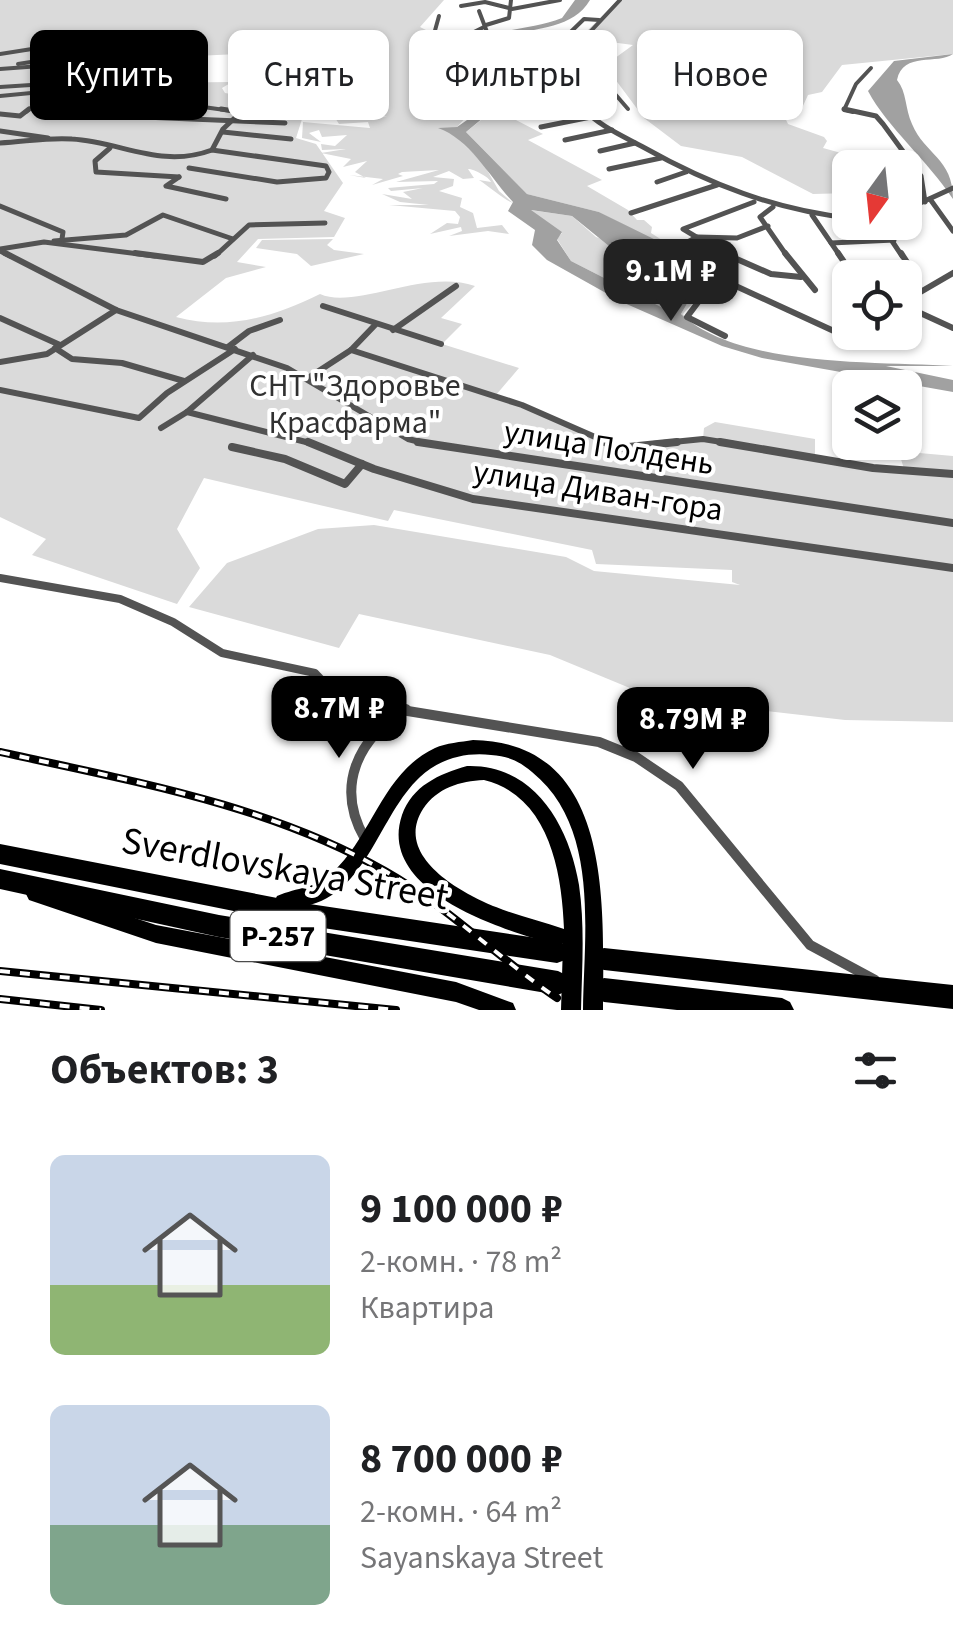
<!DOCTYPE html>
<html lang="ru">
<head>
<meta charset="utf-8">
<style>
  :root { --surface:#fff; --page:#f2f2f2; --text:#202124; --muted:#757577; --accent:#000 }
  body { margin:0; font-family:"Source Sans 3",sans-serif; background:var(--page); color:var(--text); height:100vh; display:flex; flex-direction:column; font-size:38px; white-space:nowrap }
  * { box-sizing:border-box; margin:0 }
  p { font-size:32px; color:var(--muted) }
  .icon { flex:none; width:55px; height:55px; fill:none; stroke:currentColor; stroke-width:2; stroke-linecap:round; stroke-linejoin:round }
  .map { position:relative; height:1010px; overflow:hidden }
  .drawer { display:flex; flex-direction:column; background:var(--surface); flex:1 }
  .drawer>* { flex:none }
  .top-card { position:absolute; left:30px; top:30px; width:895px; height:90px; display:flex; gap:20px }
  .needle { width:65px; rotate:195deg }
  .tools { position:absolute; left:832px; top:150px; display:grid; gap:20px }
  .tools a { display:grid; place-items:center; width:90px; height:90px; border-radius:15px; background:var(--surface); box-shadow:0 2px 8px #0004; font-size:50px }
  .price { position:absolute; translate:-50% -85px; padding:0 22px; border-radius:20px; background:var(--accent); color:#fff; font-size:32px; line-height:65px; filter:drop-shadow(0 2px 5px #0008) }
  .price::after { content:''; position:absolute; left:50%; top:60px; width:30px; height:22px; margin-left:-15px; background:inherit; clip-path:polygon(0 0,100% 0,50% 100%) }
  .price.active { background:#222; color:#fff }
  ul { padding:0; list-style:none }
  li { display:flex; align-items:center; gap:30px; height:250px; padding:0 50px }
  li span { display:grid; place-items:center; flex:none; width:280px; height:200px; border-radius:15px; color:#555 }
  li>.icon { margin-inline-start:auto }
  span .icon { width:120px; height:120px; fill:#fffc; stroke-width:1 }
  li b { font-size:42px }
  h2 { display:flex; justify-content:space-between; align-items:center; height:120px; padding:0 50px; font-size:42px }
  .chip { padding:0 35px; border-radius:15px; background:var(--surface); box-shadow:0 2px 8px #0004; font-size:35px; line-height:90px }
  .chip.active { background:var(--accent); color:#fff }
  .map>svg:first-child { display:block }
  .green { fill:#dadada }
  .water { fill:#a1a1a1; fill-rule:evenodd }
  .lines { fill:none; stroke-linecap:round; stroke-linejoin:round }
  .street-far4 { stroke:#535353; stroke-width:4 }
  .street-far3 { stroke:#535353; stroke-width:5 }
  .street-far2 { stroke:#535353; stroke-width:6 }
  .street-far1 { stroke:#535353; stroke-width:8 }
  .street { stroke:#535353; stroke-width:10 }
  .primary { fill:#000; fill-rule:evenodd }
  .highway { fill:#000; fill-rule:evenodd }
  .rail-casing { stroke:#000; stroke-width:8 }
  .rail { stroke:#fff; stroke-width:4; stroke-dasharray:10; stroke-linecap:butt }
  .labels { text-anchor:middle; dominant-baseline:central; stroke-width:8; stroke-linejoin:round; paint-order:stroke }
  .shield { fill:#fff; stroke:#4c4c4c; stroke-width:2.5 }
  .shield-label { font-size:30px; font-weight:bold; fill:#000 }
  .park-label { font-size:32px; fill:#313131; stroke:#fff }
  .street-label { font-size:32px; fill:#000; stroke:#fff }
  .near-street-label { font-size:38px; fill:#000; stroke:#fff }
</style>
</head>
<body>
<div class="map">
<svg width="953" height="1010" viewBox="0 0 953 1010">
  <rect width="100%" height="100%" fill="#fff"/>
  <g class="green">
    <path d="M0 0H444L420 27 432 33 435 58 423 74 425 97 439 107 456 99 450 91 451 74 454 91 467 116 457 127 448 129 483 163 499 191 513 203C504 200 490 187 479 180L491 182C489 177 474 169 468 169L474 178 463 179 449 171 433 177 454 179 453 186 439 191 462 198 460 207 473 213 477 228 502 225 509 234 488 231 449 236 462 231 461 227 430 234 447 223 458 224 460 217 455 211 389 205H429L400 202 382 194 412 199 403 192 423 188 391 191 388 188 434 184 438 181 396 182 439 170 402 172 398 174 403 176 372 185 383 179 349 175 366 178 355 172 367 161 343 167 351 159 321 153 346 149 322 150 321 144 335 146 347 135 322 137 319 130 309 133 321 142 302 138 303 122 370 128 368 122 339 124 332 113 320 111 338 105 348 114 387 117 344 105 343 100 311 96 317 94 313 88 298 90 288 82H276L334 80 329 74H288L276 67 312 66 294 61 343 50 332 49V44L314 46 322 50 304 47 306 43 301 40 248 51 253 61 237 62 239 54 195 56 198 62 142 74 144 83 232 82 222 88 225 93 290 104 302 119 296 138 316 144 343 183 324 211 345 218 334 237 258 239 237 262 266 267 226 278 176 317C228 331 273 317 320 294 355 310 424 268 475 286L441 318 462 324 442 344 519 368 496 395 619 448 703 439 704 428 715 422 815 439V457L904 469 900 456 908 452 953 456V722L845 720 654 698 550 655 359 614 339 648 189 607 227 563 318 529 374 525 566 557 594 571 740 585 732 582V570L596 564 592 550 394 510 388 521 204 478 177 529 200 568 177 604 32 555 46 539 0 517Z"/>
    <path d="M618 0H953V54L842 65 822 92 808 95 802 108 779 105 788 124 824 137 827 141 823 148 863 159 872 167H856L862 162 842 164 832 171 850 173V193L813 194 742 157 681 146 644 118 609 71 611 61 633 45 580 38Z"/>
    <path d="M479 47 494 51 491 66 504 90 498 102 477 114 461 89 458 74Z"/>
    <path d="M504 69 505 79H510L519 95 509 96 514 119 543 134 528 140 602 180 587 186 628 210 637 220H644L652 227 651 233 676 249 675 258 700 274V295L683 314 685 318 681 314 695 290C683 279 668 266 671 249L599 212 527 194 466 132 499 106 509 90 497 70Z"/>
    <path d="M530 210 572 216 596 237 661 259 687 292 665 309 571 261 557 239 562 233Z"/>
    <path d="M333 239 327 245 334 250 364 254 311 266 297 254 256 248 262 240Z"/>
  </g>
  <g class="water">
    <path d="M575 0H590C570 35 521 24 492 45L501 51 497 70 509 90 506 99 466 132 527 194 599 212 668 246 677 271 695 290 681 314C739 368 877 361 953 366H886L953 380V392L762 358 722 346 622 302 547 260 532 245 535 230 508 211 513 202C491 179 470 139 438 128L457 127 467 120 451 74C474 22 519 35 562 18ZM479 48 494 51 491 70 504 89 498 102 477 114 461 89 458 74ZM531 210 572 216 609 246 661 259 686 293 665 309 571 261 557 240 562 232Z"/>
    <path d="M953 54C938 65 903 51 897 80 907 92 905 109 912 124 925 155 953 158 953 199 928 161 887 127 868 91L894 61Z"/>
  </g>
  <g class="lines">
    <g class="street-far4">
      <path d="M461 6 485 2 509 8"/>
      <path d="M512 9 560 0"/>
      <path d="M479 11 487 32 479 40 495 43"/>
      <path d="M486 25 509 18 511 0"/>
      <path d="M434 34 439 16"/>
      <path d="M564 37 522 33 495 43 507 51 565 56"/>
      <path d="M0 54 51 46"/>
      <path d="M548 54 584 19 599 20"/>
      <path d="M18 64 88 53 149 32"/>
      <path d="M516 68 562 66"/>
      <path d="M0 69 162 57 202 60 108 80 0 87"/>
      <path d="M563 69 596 72 628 109"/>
      <path d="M530 80 565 78"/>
      <path d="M118 87 182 104 239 112"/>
      <path d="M529 94 572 91"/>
      <path d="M0 96 176 79"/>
      <path d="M430 104 424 75 436 63 434 34 466 36 484 27"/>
      <path d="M26 112 48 95"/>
      <path d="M531 112 580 104"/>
      <path d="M586 112 570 88 562 62 620 0"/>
      <path d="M853 112 844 110 856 84 871 68"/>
    </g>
    <g class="street-far3">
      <path d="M584 109C599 126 623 136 643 147 709 184 775 210 850 218"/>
      <path d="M844 109 876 116 883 124 921 176 925 202"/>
      <path d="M529 112 547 109"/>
      <path d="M0 114 20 116 29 109"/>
      <path d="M144 117 285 123"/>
      <path d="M541 127 591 117"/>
      <path d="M0 131 48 138"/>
      <path d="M223 132 291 139"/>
      <path d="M565 140 612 130"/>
      <path d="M0 143C24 142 48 137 72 139 122 142 161 169 212 150L223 129 241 112 221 109"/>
      <path d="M110 148 95 161 96 172 179 177"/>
      <path d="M600 151 635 143"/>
      <path d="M189 168 277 182 326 178 329 172 326 166 212 150"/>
      <path d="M609 169 661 158"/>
      <path d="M179 177 166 186 226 199"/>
      <path d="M657 182 686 172"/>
      <path d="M930 199 953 231"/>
      <path d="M0 206 63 232 62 239"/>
      <path d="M773 207 760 217 787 256"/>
      <path d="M905 210 953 188"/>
      <path d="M631 213 717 185"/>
      <path d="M812 215 840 256"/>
      <path d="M54 241 126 235 163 215 233 239"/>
      <path d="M892 241 902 256"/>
      <path d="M831 243 894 240 888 222"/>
      <path d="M0 249 44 242 155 256"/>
      <path d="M0 251 10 256"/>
      <path d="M215 256 249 225 325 223"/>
      <path d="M678 256 680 246 697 237 737 238 768 226"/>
      <path d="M728 256 683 229 754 202"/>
    </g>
    <g class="street-far2">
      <path d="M5 253 116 310 287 368 408 439 428 444"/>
      <path d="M135 253 203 262 218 253"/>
      <path d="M678 253 677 259 836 332 850 316"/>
      <path d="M723 253 771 274 801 277"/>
      <path d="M785 253 815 290"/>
      <path d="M838 253 855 278"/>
      <path d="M901 253 912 270"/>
      <path d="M702 271 705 293 687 317 725 336"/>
      <path d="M905 301 953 273"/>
      <path d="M323 306 441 344"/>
      <path d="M905 306 953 328"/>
      <path d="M0 318 60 345"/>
      <path d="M393 330 456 286"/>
      <path d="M228 347 249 331 280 320"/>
      <path d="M55 348 72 359 122 363 184 381"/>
      <path d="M351 350 522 405 611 444"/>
      <path d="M0 362 47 354 116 310"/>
      <path d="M308 378 351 350 375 325"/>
      <path d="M0 390 139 418 167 393 235 349"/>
      <path d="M187 412 314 444"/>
      <path d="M161 428 187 412 253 355"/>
      <path d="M653 444 703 439 734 444"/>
    </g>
    <g class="street-far1">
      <path d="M308 442 374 469 473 499 953 568"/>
      <path d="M418 442 953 523"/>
      <path d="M605 442 619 448 677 442"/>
      <path d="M720 442 873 468 953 474"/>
      <path d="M232 447 285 459 345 484 362 464"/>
      <path d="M0 578 120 599 173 622 222 653 315 673 331 690"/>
    </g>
    <g class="street">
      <path d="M329 688 340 700 599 742 636 757 679 786 810 945 875 980"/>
      <path d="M365 839C335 787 357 739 406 709"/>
    </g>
    <g class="primary">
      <path d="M473 740C616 742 603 910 603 1010H583C584 932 600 827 532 772 519 761 508 756 491 755 465 752 439 759 420 777 379 815 367 893 306 906 296 908 287 912 277 908L274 902 277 896C298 887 315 889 333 872 372 836 383 772 435 748 446 743 461 742 473 740Z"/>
      <path d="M467 766C534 764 569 825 579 885 585 926 582 969 581 1010H561L563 943 558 945C505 931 376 892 402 815 412 786 439 774 467 766ZM484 780C549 796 562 872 564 929 542 921 518 916 496 907 461 893 393 856 423 809 437 788 460 781 484 780Z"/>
      <path d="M35 885 156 925 456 982 513 1003 516 1010H479L456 1002 156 943 29 900 26 894 29 888Z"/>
    </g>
    <g class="highway">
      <path d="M0 844 303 903 557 941 565 944 568 952 565 960 557 963 303 925 0 864Z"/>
      <path d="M0 869 219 915 558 971 566 975 570 983 566 991 558 995 219 937 0 889Z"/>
      <path d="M604 948 953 985V1009L604 970 596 967 593 959 596 951Z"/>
      <path d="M604 978 782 998 790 1002 794 1010H677L604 1002 596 998 592 990 596 982Z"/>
    </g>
    <defs>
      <g id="rail">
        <path d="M0 752C131 781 267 804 385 871 447 906 498 958 557 998"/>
        <path d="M0 971 396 1010"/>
        <path d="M0 999 101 1010"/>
      </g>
    </defs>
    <use href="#rail" class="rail-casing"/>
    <use href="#rail" class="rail"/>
  </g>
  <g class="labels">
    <rect class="shield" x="230.5" y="911" width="95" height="50" rx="8"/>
    <g class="shield-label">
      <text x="278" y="936">Р-257</text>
    </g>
    <g class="park-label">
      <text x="355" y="386">СНТ "Здоровье<tspan x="355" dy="37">Красфарма"</tspan></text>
    </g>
    <g class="street-label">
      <text transform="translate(609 448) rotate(9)">улица Полдень</text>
      <text transform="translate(598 491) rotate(9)">улица Диван-гора</text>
    </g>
    <g class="near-street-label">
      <text transform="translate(285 869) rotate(10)">Sverdlovskaya Street</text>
    </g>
  </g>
</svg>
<div class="tools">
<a><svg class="needle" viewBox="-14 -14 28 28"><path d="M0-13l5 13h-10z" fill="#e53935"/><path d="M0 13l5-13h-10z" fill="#757577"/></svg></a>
<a><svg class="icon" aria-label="locate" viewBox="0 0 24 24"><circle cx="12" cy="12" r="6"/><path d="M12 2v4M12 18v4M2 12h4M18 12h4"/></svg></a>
<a><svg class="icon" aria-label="layers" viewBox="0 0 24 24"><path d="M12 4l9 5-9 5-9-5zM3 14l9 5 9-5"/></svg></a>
</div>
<b class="price active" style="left:671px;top:324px">9.1M ₽</b>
<b class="price" style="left:339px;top:761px">8.7M ₽</b>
<b class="price" style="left:693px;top:772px">8.79M ₽</b>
<div class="top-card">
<a class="chip active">Купить</a>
<a class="chip">Снять</a>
<a class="chip">Фильтры</a>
<a class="chip">Новое</a>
</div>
</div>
<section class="drawer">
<h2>Объектов: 3<svg class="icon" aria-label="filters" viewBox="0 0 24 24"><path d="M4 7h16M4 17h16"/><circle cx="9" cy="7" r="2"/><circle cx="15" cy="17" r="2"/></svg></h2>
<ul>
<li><span style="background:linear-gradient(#c9d6e8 65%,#8fb573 0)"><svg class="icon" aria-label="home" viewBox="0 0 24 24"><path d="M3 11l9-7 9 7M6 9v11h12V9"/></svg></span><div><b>9 100 000 ₽</b><p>2-комн. · 78 m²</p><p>Квартира</p></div></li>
<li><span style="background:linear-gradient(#c9d6e8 60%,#7fa58c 0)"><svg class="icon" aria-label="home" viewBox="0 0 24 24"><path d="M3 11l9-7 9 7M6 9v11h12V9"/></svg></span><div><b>8 700 000 ₽</b><p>2-комн. · 64 m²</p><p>Sayanskaya Street</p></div></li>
</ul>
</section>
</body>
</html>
